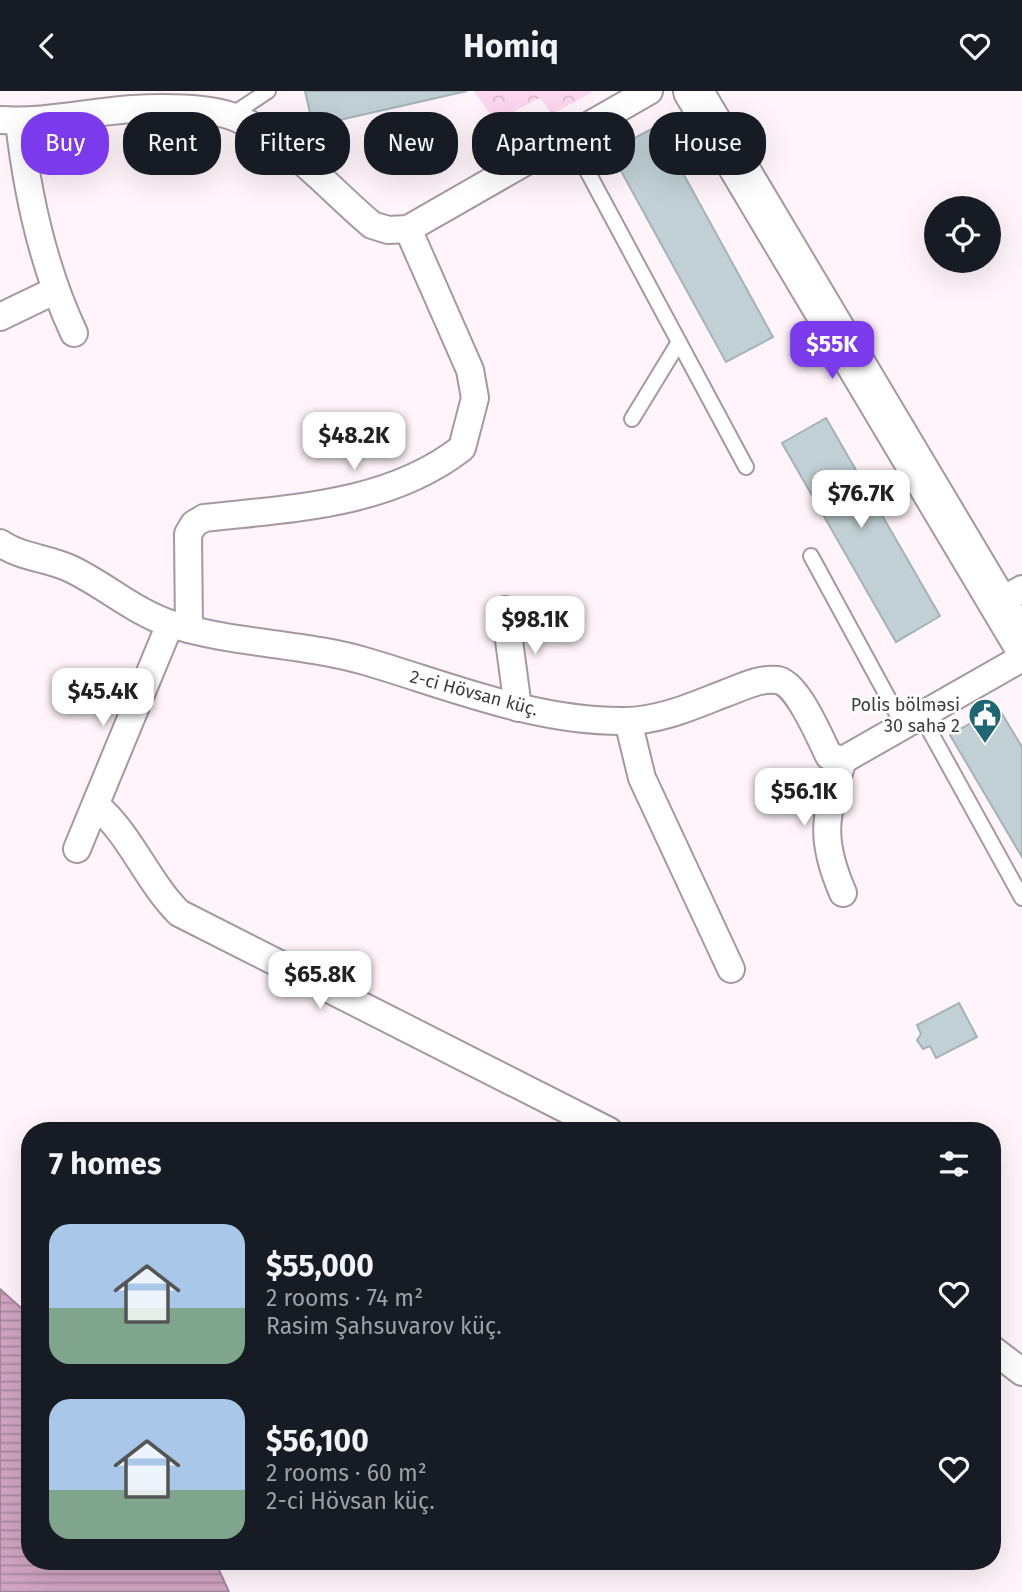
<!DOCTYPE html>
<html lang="en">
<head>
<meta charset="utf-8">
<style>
  :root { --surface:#171b24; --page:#242831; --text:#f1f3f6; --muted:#9ea1a6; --accent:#7c3aed }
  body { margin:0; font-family:"Fira Sans",sans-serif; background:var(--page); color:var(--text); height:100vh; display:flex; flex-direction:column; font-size:26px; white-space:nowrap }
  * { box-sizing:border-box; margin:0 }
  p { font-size:23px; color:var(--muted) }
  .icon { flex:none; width:38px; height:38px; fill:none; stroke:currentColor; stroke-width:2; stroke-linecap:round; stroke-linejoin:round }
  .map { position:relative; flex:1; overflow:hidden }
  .panel { position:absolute; left:21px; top:1031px; width:980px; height:448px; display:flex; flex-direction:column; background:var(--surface); border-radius:28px; box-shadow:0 7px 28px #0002 }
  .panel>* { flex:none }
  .banner { position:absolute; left:21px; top:21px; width:980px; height:63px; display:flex; gap:14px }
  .fabs { position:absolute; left:924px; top:105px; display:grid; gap:14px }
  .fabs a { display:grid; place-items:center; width:77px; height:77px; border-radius:50%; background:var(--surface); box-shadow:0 7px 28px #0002; font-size:35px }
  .price { position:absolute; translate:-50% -60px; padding:0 16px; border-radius:14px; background:#fff; color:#222; font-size:23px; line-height:46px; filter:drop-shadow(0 2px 4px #0008) }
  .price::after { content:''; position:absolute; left:50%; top:42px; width:21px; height:16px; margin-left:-10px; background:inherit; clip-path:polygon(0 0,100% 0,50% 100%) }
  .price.active { background:var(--accent); color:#fff }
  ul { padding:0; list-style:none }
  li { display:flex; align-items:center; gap:21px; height:175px; padding:0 28px }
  li span { display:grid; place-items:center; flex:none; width:196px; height:140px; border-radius:21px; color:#555 }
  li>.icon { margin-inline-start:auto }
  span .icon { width:84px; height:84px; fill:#fffc; stroke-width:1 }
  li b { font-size:30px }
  h2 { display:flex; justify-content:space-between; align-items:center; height:84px; padding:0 28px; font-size:30px }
  .tag { padding:0 24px; border-radius:28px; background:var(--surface); box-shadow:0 7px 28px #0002; font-size:24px; line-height:63px }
  .tag.active { background:var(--accent); color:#fff }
  header { display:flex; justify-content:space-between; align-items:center; height:91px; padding:0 28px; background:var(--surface); font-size:32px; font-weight:700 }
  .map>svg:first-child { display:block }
  .forest { fill:url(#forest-crowns) }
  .water { fill:url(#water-rules); stroke:#a6859a; stroke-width:2 }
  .building { fill:#c0d0d4; stroke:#a3b3b7; stroke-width:2 }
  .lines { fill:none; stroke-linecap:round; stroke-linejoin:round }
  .lane-casing { stroke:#a599a1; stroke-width:18 }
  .street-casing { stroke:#a599a1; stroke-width:30 }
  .secondary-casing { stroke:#a599a1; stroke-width:42 }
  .lane { stroke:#fff; stroke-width:14 }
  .street { stroke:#fff; stroke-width:26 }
  .secondary { stroke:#fff; stroke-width:38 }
  .labels { text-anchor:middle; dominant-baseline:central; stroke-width:5; stroke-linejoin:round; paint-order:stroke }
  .street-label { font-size:18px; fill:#403b3e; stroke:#fff }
  .poi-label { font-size:18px; fill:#403b3e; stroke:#fff; text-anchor:end }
</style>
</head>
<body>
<header><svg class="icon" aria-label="back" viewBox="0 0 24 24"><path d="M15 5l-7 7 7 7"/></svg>Homiq<svg class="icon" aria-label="heart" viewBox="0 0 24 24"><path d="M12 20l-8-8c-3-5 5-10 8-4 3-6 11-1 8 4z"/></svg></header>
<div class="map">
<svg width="1022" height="1501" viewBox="0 0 1022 1501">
  <defs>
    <pattern id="forest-crowns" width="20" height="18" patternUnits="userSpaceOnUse" patternTransform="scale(1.75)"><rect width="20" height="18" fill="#fdd7ef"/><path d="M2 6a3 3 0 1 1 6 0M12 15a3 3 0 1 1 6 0" fill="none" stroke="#dab9ce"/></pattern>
    <pattern id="water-rules" width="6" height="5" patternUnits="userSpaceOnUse" patternTransform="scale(1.75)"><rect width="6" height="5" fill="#d1a5c2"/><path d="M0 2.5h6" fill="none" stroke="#ab889f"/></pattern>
  </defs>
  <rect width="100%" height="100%" fill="#fef4fa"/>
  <path class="forest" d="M474 0H594L552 23 540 7 495 30Z"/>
  <path class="water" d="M0 1198 30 1225V1470H215L229 1501H0Z"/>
  <g class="building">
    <path d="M305 0H467L313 35Z"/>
    <path d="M657 35 773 246 726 271 610 60Z"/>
    <path d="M826 327 940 525 896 551 782 352Z"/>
    <path d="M998 616 1022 656V766L950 644Z"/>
    <path d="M959 912 977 946 936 967 930 955 923 958 917 949 921 943 917 934Z"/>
  </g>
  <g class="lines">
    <defs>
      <g id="lane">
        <path d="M230 25 268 0"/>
        <path d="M569 46 746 376"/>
        <path d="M632 328 679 251"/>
        <path d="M811 465 904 636"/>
        <path d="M922 626 1022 807"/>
      </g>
      <g id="street">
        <path d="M0 29C45 32 88 21 133 18 161 16 208 16 234 26 287 47 329 98 372 134L388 139 408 138 649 0"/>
        <path d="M19 30C27 102 43 176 74 242"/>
        <path d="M0 226 54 200"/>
        <path d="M0 452C20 466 47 467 69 477 104 493 134 521 171 533 232 553 305 552 368 571 452 596 536 631 625 630 660 630 695 614 726 602 743 596 759 587 777 589 797 591 820 647 829 665L843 669 1022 567"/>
        <path d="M999 511 1022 498"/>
        <path d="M505 519 518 617"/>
        <path d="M189 538 188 443 194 433 204 427C293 417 389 414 462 357L475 307 470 279 408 138"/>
        <path d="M628 630 642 687 731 878"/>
        <path d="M843 669C825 725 819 747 843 802"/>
        <path d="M97 715C132 746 147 790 179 822L609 1040"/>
        <path d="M77 758 170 533"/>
        <path d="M992 1258 1022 1281"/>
      </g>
      <path id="secondary" d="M693 0 1022 552"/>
    </defs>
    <use href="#lane" class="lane-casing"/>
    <use href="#street" class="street-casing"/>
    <use href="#secondary" class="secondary-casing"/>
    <use href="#lane" class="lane"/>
    <use href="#street" class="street"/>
    <use href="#secondary" class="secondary"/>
  </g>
  <defs>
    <symbol id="civic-pin" viewBox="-11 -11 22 30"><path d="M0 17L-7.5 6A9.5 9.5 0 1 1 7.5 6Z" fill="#1f6675" stroke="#fff"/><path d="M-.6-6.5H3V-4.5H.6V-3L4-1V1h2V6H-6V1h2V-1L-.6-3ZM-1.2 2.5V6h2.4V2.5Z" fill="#fff"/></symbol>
  </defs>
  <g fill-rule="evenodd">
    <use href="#civic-pin" x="966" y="605" width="38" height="52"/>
  </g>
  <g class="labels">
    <g class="street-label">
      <text transform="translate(474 602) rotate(15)">2-ci Hövsan küç.</text>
    </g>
    <g class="poi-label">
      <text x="960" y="614">Polis bölməsi<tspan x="960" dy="21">30 sahə 2</tspan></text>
    </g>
  </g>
</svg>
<div class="fabs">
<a><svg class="icon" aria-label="locate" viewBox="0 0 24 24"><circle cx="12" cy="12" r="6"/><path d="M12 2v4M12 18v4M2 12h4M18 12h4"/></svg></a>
</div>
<b class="price active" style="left:832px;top:290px">$55K</b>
<b class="price" style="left:354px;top:381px">$48.2K</b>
<b class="price" style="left:861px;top:439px">$76.7K</b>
<b class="price" style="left:535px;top:565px">$98.1K</b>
<b class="price" style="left:103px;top:637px">$45.4K</b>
<b class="price" style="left:804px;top:737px">$56.1K</b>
<b class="price" style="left:320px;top:920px">$65.8K</b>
<div class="banner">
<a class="tag active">Buy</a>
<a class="tag">Rent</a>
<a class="tag">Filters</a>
<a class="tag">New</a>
<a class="tag">Apartment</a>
<a class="tag">House</a>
</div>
<section class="panel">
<h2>7 homes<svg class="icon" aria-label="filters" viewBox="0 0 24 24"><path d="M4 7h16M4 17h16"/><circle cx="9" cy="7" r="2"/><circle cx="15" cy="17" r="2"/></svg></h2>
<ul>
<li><span style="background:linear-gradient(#a9c7e8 60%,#7fa58c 0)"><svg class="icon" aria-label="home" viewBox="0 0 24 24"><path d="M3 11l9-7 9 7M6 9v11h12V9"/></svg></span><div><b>$55,000</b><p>2 rooms · 74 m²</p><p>Rasim Şahsuvarov küç.</p></div><svg class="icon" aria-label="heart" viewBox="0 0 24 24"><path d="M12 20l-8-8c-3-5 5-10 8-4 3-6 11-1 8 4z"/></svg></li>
<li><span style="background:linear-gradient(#a9c7e8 65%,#7fa58c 0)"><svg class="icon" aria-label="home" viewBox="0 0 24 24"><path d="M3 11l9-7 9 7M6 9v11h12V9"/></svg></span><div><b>$56,100</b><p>2 rooms · 60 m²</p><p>2-ci Hövsan küç.</p></div><svg class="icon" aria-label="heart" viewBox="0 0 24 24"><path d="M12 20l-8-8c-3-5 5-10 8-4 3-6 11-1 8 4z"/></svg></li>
</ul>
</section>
</div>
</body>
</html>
